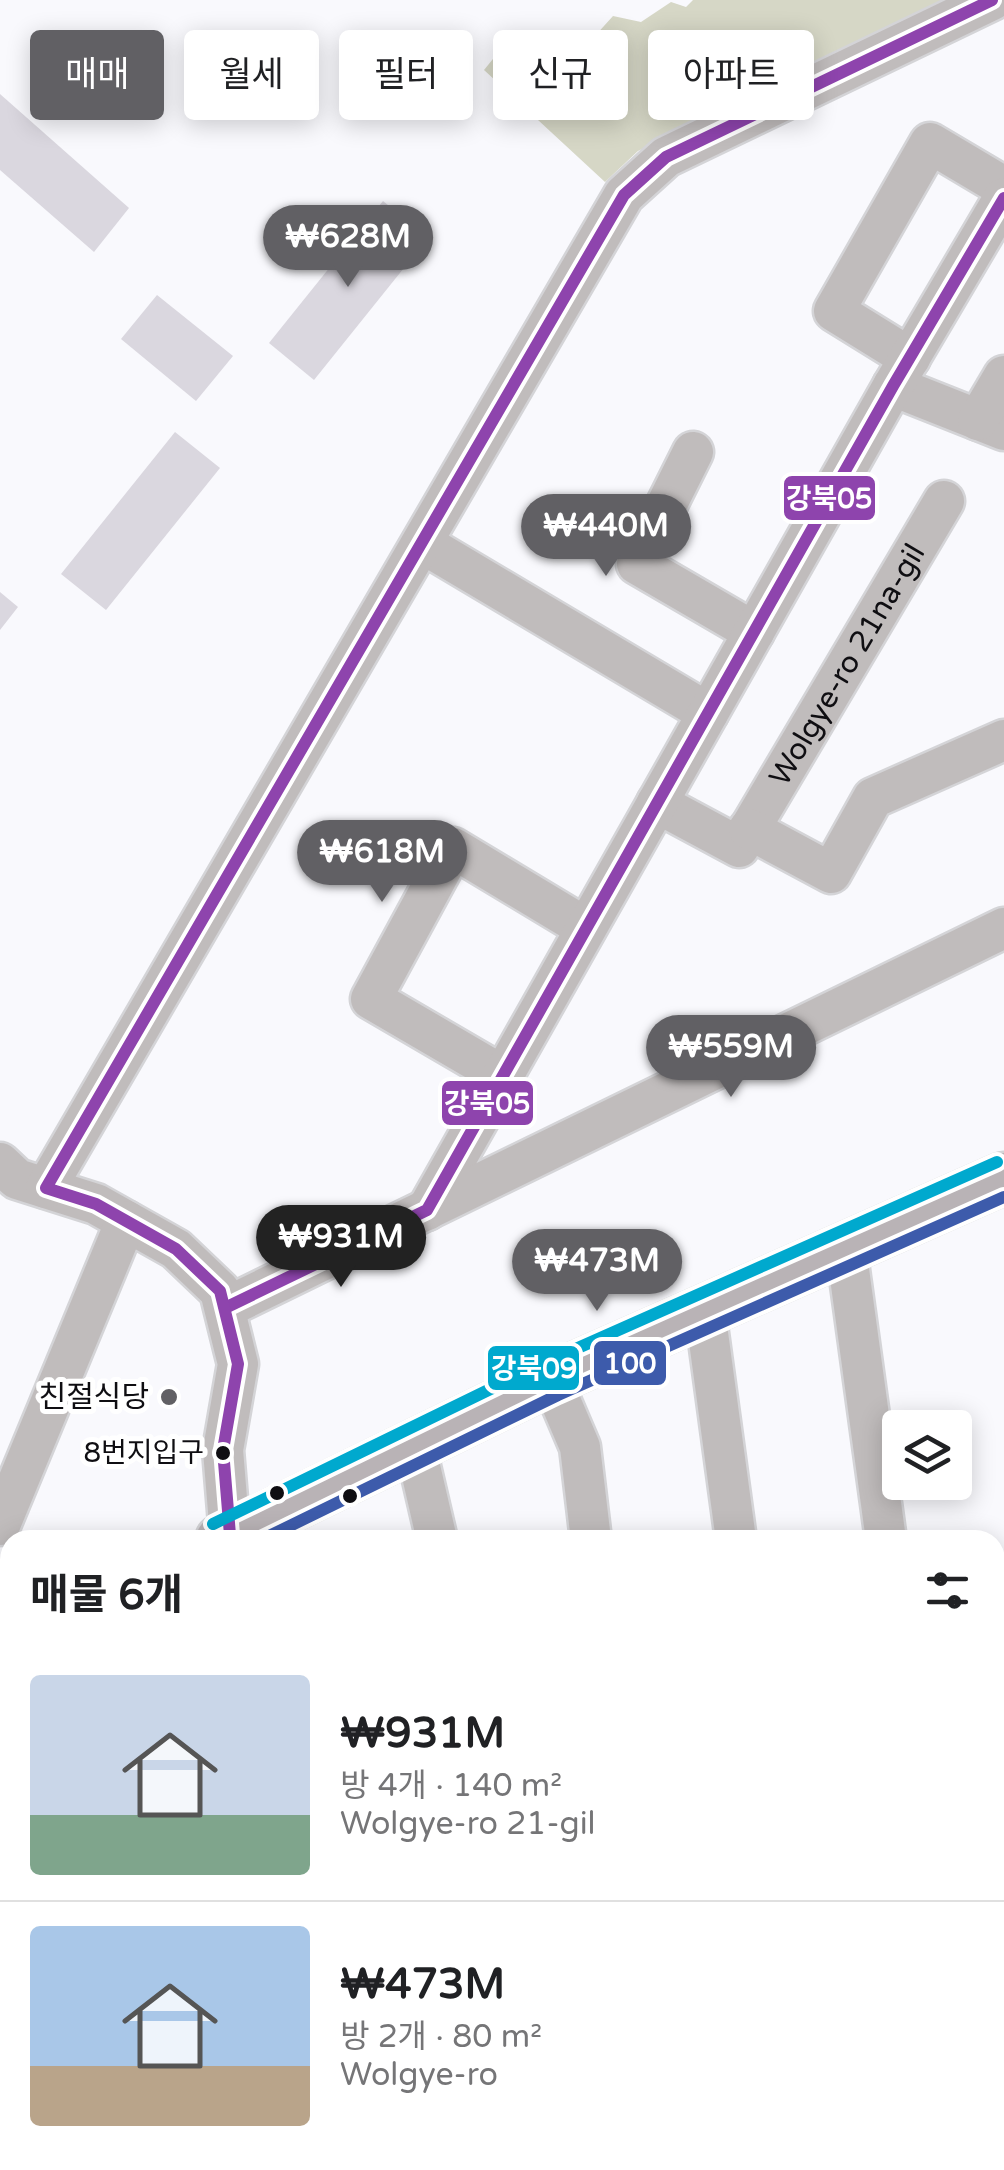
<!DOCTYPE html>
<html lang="ko">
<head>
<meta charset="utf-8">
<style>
  :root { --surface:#fff; --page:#f6f6f6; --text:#202124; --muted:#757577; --line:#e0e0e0; --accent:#616064 }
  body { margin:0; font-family:"Varela Round","Noto Sans KR",sans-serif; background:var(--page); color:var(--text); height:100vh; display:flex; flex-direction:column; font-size:38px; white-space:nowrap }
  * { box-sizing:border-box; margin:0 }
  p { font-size:32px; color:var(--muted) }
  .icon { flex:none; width:55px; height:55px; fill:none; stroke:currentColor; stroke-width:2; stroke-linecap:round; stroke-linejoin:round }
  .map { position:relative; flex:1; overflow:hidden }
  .panel { position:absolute; left:0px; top:1530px; width:1005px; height:640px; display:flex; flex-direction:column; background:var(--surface); border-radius:30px 30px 0 0; box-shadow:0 5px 25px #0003 }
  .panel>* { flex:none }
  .guide { position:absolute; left:30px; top:30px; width:945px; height:90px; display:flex; gap:20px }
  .controls { position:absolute; left:882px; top:1410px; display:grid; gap:20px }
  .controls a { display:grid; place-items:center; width:90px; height:90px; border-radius:10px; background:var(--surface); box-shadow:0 5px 25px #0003; font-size:50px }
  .price { position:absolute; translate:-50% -85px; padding:0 22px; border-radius:35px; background:var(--accent); color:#fff; font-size:32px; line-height:65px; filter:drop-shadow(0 2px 5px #0008) }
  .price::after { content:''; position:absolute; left:50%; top:60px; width:30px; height:22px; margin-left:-15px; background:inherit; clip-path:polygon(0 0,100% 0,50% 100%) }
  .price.active { background:#222; color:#fff }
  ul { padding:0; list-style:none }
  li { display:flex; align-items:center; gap:30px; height:250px; padding:0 30px }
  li+li { border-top:2px solid var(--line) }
  li span { display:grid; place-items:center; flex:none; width:280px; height:200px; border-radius:10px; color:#555 }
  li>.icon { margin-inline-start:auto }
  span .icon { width:120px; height:120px; fill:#fffc; stroke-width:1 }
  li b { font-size:42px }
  h2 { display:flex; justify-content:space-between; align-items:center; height:120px; padding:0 30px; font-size:42px }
  .chip { padding:0 35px; border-radius:10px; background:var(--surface); box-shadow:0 5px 25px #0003; font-size:35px; line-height:90px }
  .chip.active { background:var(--accent); color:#fff }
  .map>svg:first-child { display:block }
  .forest { fill:#d6d7c6 }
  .building { fill:#dad7df }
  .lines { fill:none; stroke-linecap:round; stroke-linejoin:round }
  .minor-casing { stroke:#d4d4d7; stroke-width:45 }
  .major-casing { stroke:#d4d4d7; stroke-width:55 }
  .minor { stroke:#c0bcbc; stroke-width:40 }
  .major { stroke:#b9b3b6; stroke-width:50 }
  .bus-1-casing { stroke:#fff; stroke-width:20 }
  .bus-2-casing { stroke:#fff; stroke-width:20 }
  .bus-3-casing { stroke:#fff; stroke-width:20 }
  .bus-1 { stroke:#8e44ad; stroke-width:12 }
  .bus-2 { stroke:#3d5bab; stroke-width:12 }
  .bus-3 { stroke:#00a9ce; stroke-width:12 }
  .poi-dot { fill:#616064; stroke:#fff; stroke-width:4 }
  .bus-dot { fill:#0f0e12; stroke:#fff; stroke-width:4 }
  .labels { text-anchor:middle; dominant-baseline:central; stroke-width:10; stroke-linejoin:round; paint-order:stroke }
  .bus-label { font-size:28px; fill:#0f0e12; stroke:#fff; text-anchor:end }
  .street-label { font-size:30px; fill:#0f0e12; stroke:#fff }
  .poi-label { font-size:30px; fill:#0f0e12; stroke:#fff; text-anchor:end }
  .line-badge { stroke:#fff; stroke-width:4 }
  .badge-label { font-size:28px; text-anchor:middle; font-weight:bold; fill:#fff }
</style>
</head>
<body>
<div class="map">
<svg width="1004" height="2170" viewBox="0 0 1004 2170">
  <rect width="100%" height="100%" fill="#f9f9fd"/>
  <g class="forest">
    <path d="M693 0H962L638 151 605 182 484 70 497 54 516 65 568 36 594 37 613 16 641 22 671 2 686 7Z"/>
    <path d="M1004 1998V2170H910L915 2160H995V2014Z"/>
  </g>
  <g class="building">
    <path d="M0 94 129 208 94 252 0 170Z"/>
    <path d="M383 201 428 238 314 380 269 343Z"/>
    <path d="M157 295 233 356 196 401 121 339Z"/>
    <path d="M175 432 220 468 106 610 61 574Z"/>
    <path d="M0 592 18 607 0 630Z"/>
  </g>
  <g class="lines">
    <defs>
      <g id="minor">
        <path d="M910 358 834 311 930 143 1004 187"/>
        <path d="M893 386 1004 430"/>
        <path d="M978 420 1004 376"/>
        <path d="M693 452 637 564 754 632"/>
        <path d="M422 543 708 713"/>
        <path id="s1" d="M657 803 739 847 944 501"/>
        <path d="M749 829 831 873 873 798 1004 740"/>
        <path d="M503 1076 371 999 453 848 586 928"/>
        <path d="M0 1163 17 1179 96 1204 176 1249 220 1291 238 1364 223 1450 230 1535"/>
        <path d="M46 1188 624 195 666 157 992 0"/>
        <path d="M427 1210 893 386 1004 198"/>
        <path d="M846 1248 886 1540"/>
        <path d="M225 1308 1004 928"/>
        <path d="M705 1311 736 1540"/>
        <path d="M551 1379 580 1447 591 1540"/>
        <path d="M415 1445 437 1540"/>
        <path d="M0 1525 126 1221"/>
        <path d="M995 1669 1004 1668"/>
        <path d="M3 1694 10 1711"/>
        <path d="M0 1812 10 1811"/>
        <path d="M995 1815 1004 1795"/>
        <path d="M0 2120 10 2118"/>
        <path d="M183 2160 184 2170"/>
        <path d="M527 2160 528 2170"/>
        <path d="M786 2170 791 2160"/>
      </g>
      <g id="major">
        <path d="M221 1540 551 1379 1004 1178"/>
        <path d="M0 1656 10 1651"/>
      </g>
    </defs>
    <use href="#minor" class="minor-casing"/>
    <use href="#major" class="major-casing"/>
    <use href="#minor" class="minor"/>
    <use href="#major" class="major"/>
    <defs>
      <g id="bus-1">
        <path d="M225 1308 427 1210 893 386 1004 198"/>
        <path d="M221 1540 230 1535 223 1450 238 1364 220 1291 176 1249 96 1204 46 1188 624 195 666 157 992 0"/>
      </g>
      <path id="bus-2" d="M261 1540 558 1395 1004 1197"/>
      <path id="bus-3" d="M213 1524 544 1363 997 1162"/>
    </defs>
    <use href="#bus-1" class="bus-1-casing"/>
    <use href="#bus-2" class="bus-2-casing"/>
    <use href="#bus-3" class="bus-3-casing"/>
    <use href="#bus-1" class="bus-1"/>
    <use href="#bus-2" class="bus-2"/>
    <use href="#bus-3" class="bus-3"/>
  </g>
  <circle class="poi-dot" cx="169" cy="1397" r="10"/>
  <g class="bus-dot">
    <circle cx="223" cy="1453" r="9"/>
    <circle cx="277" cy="1493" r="9"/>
    <circle cx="350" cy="1496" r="9"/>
  </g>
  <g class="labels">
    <g class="bus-label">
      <text x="204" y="1453">8번지입구</text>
    </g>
    <g class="street-label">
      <text stroke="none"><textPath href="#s1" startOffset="305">Wolgye-ro 21na-gil</textPath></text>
    </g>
    <g class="poi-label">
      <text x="149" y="1397">친절식당</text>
    </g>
  </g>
  <g class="line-badge">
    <rect x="782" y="474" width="95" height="48" rx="10" fill="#8e44ad"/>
    <rect x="440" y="1079" width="95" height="48" rx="10" fill="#8e44ad"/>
    <rect x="592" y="1339" width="76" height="48" rx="10" fill="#3d5bab"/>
    <rect x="486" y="1344" width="95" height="48" rx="10" fill="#00a9ce"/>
  </g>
  <g class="badge-label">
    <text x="829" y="508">강북05</text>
    <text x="487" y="1113">강북05</text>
    <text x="630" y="1373">100</text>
    <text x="534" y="1378">강북09</text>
  </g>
</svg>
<div class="controls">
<a><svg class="icon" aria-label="layers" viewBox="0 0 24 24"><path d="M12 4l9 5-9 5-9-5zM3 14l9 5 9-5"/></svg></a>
</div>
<b class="price" style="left:348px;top:290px">₩628M</b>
<b class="price" style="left:606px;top:579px">₩440M</b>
<b class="price" style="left:382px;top:905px">₩618M</b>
<b class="price" style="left:731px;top:1100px">₩559M</b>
<b class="price active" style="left:341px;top:1290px">₩931M</b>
<b class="price" style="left:597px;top:1314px">₩473M</b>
<div class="guide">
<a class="chip active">매매</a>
<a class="chip">월세</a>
<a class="chip">필터</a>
<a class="chip">신규</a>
<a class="chip">아파트</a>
</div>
<section class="panel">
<h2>매물 6개<svg class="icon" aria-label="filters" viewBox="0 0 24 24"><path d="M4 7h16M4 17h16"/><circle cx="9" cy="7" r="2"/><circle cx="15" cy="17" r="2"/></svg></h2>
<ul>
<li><span style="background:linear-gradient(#c9d6e8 70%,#7fa58c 0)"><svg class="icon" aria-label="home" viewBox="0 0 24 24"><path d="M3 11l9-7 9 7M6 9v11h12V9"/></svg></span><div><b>₩931M</b><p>방 4개 · 140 m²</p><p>Wolgye-ro 21-gil</p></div></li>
<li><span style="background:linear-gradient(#a9c7e8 70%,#b9a48a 0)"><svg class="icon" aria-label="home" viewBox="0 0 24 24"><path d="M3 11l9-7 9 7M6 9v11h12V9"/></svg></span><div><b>₩473M</b><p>방 2개 · 80 m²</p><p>Wolgye-ro</p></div></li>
</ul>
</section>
</div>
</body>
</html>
